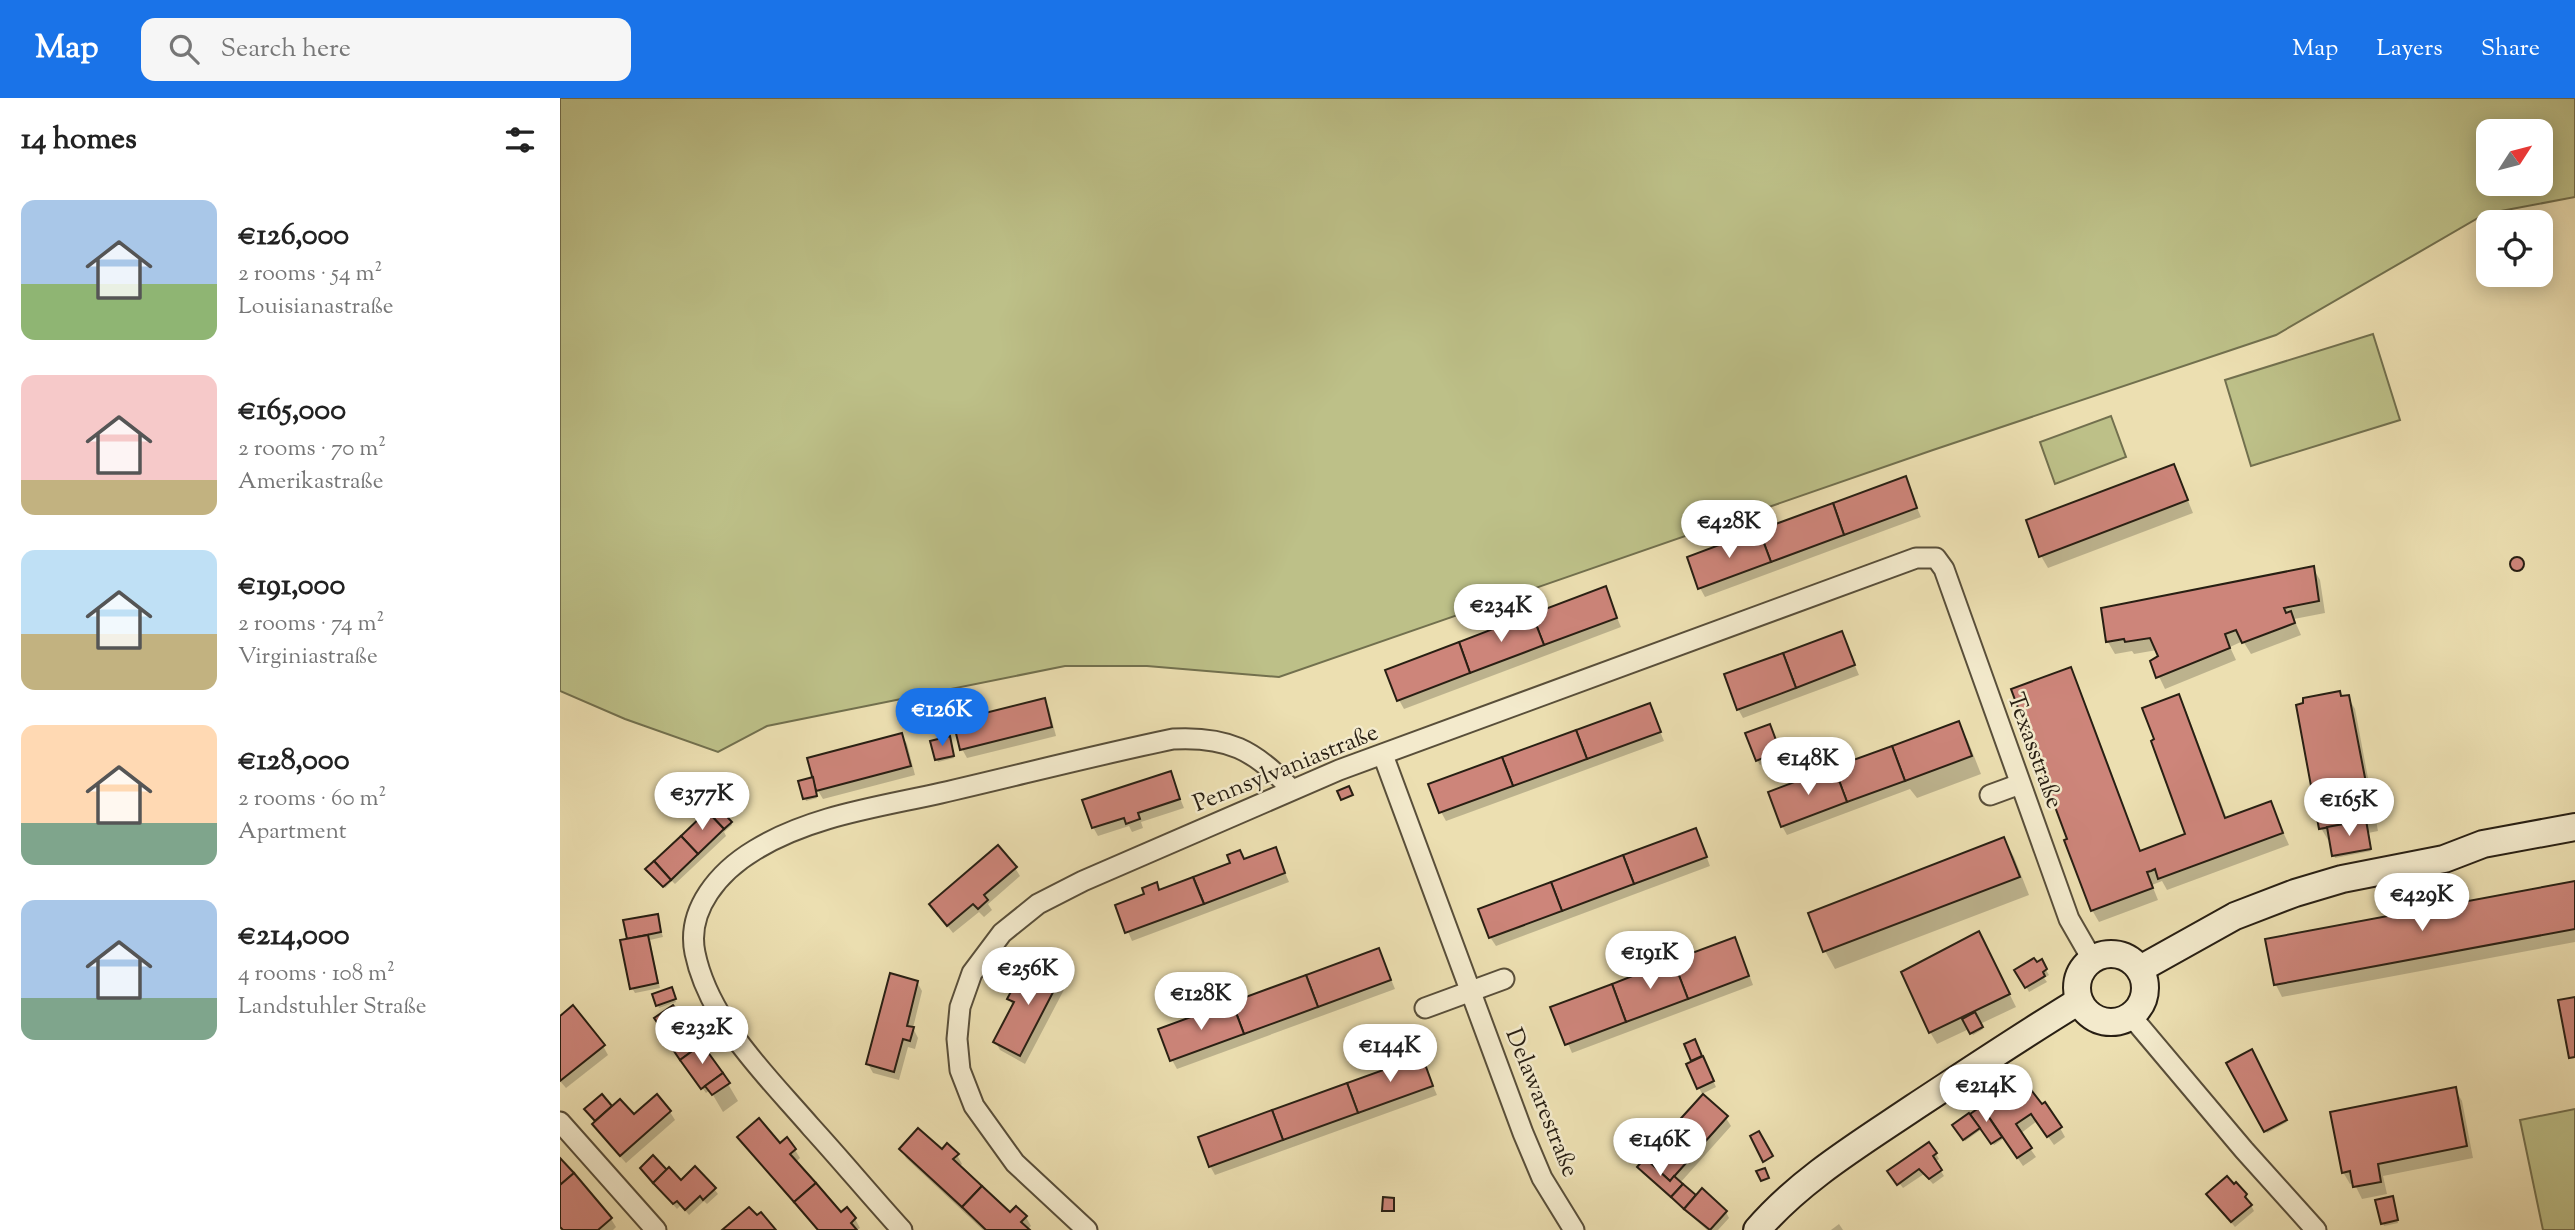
<!DOCTYPE html>
<html lang="en">
<head>
<meta charset="utf-8">
<style>
  :root { --surface:#fff; --page:#f6f6f6; --text:#222; --muted:#767676; --accent:#1a73e8 }
  body { margin:0; font-family:"Sorts Mill Goudy",serif; background:var(--page); color:var(--text); height:100vh; display:flex; flex-direction:column; font-size:26px; white-space:nowrap }
  * { box-sizing:border-box; margin:0 }
  p { font-size:23px; color:var(--muted) }
  .icon { flex:none; width:38px; height:38px; fill:none; stroke:currentColor; stroke-width:2; stroke-linecap:round; stroke-linejoin:round }
  .map { position:relative; flex:1; overflow:hidden }
  .sheet { display:flex; flex-direction:column; background:var(--surface); width:560px }
  .sheet>* { flex:none }
  .needle { width:46px; rotate:54deg }
  .tools { position:absolute; left:1916px; top:21px; display:grid; gap:14px }
  .tools a { display:grid; place-items:center; width:77px; height:77px; border-radius:14px; background:var(--surface); box-shadow:0 4px 18px #0003; font-size:35px }
  .price { position:absolute; translate:-50% -60px; padding:0 16px; border-radius:24px; background:#fff; color:#222; font-size:23px; line-height:46px; filter:drop-shadow(0 2px 4px #0008) }
  .price::after { content:''; position:absolute; left:50%; top:42px; width:21px; height:16px; margin-left:-10px; background:inherit; clip-path:polygon(0 0,100% 0,50% 100%) }
  .price.on { background:var(--accent); color:#fff }
  ul { padding:0; list-style:none }
  li { display:flex; align-items:center; gap:21px; height:175px; padding:0 21px }
  li span { display:grid; place-items:center; flex:none; width:196px; height:140px; border-radius:14px; color:#555 }
  li>.icon { margin-inline-start:auto }
  span .icon { width:84px; height:84px; fill:#fffc; stroke-width:1 }
  li b { font-size:30px }
  h2 { display:flex; justify-content:space-between; align-items:center; height:84px; padding:0 21px; font-size:30px }
  header { display:flex; align-items:center; gap:42px; box-sizing:border-box; height:98px; padding:0 35px; background:var(--accent); color:#fff }
  header strong { font-size:33px }
  nav { display:flex; gap:38px; margin-inline-start:auto; font-size:24px }
  .search { width:490px; height:63px; background:var(--page); display:flex; align-items:center; gap:18px; box-sizing:border-box; padding:0 24px; border-radius:14px; color:var(--muted); font-size:26px }
  main { display:flex; flex:1; min-height:0 }
  .map>svg:first-child { display:block }
  .green { fill:#bdc088; stroke:#72704e; stroke-width:2; fill-rule:evenodd }
  .shadow { fill:#0003 }
  .building { fill:#cd857a; stroke:#281f13; stroke-width:2 }
  .lines { fill:none; stroke-linecap:round; stroke-linejoin:round }
  .street-casing { stroke:#594f3a; stroke-width:23 }
  .secondary-casing { stroke:#281f13; stroke-width:30 }
  .street { stroke:#f3eacc; stroke-width:19 }
  .secondary { stroke:#f3eacc; stroke-width:26 }
  .labels { text-anchor:middle; dominant-baseline:central; stroke-width:5; stroke-linejoin:round; paint-order:stroke }
  .street-label { font-size:24px; fill:#281f13; stroke:#f3eacc }
</style>
</head>
<body>
<header>
<strong>Map</strong>
<div class="search"><svg class="icon" aria-label="search" viewBox="0 0 24 24"><circle cx="10" cy="10" r="6"/><path d="M15 15l6 6"/></svg>Search here</div>
<nav><a>Map</a><a>Layers</a><a>Share</a></nav>
</header>
<main>
<section class="sheet">
<h2>14 homes<svg class="icon" aria-label="filters" viewBox="0 0 24 24"><path d="M4 7h16M4 17h16"/><circle cx="9" cy="7" r="2"/><circle cx="15" cy="17" r="2"/></svg></h2>
<ul>
<li><span style="background:linear-gradient(#a9c7e8 60%,#8fb573 0)"><svg class="icon" aria-label="home" viewBox="0 0 24 24"><path d="M3 11l9-7 9 7M6 9v11h12V9"/></svg></span><div><b>€126,000</b><p>2 rooms · 54 m²</p><p>Louisianastraße</p></div></li>
<li><span style="background:linear-gradient(#f6c9c9 75%,#c2b280 0)"><svg class="icon" aria-label="home" viewBox="0 0 24 24"><path d="M3 11l9-7 9 7M6 9v11h12V9"/></svg></span><div><b>€165,000</b><p>2 rooms · 70 m²</p><p>Amerikastraße</p></div></li>
<li><span style="background:linear-gradient(#bfe0f5 60%,#c2b280 0)"><svg class="icon" aria-label="home" viewBox="0 0 24 24"><path d="M3 11l9-7 9 7M6 9v11h12V9"/></svg></span><div><b>€191,000</b><p>2 rooms · 74 m²</p><p>Virginiastraße</p></div></li>
<li><span style="background:linear-gradient(#ffd9b3 70%,#7fa58c 0)"><svg class="icon" aria-label="home" viewBox="0 0 24 24"><path d="M3 11l9-7 9 7M6 9v11h12V9"/></svg></span><div><b>€128,000</b><p>2 rooms · 60 m²</p><p>Apartment</p></div></li>
<li><span style="background:linear-gradient(#a9c7e8 70%,#7fa58c 0)"><svg class="icon" aria-label="home" viewBox="0 0 24 24"><path d="M3 11l9-7 9 7M6 9v11h12V9"/></svg></span><div><b>€214,000</b><p>4 rooms · 108 m²</p><p>Landstuhler Straße</p></div></li>
</ul>
</section>
<div class="map">
<svg width="2015" height="1132" viewBox="0 0 2015 1132">
  <rect width="100%" height="100%" fill="#ecdfb1"/>
  <filter id="stains"><feTurbulence type="fractalNoise" baseFrequency=".00286" numOctaves="4"/><feColorMatrix values="0 0 0 0 .2 0 0 0 0 .09 0 0 0 0 .02 0 0 0 .5 -.17"/></filter>
  <radialGradient id="worn" r=".72"><stop offset=".6" stop-color="#630" stop-opacity="0"/><stop offset="1" stop-color="#630" stop-opacity=".3"/></radialGradient>
  <g class="green">
    <path d="M0 0H2015V99L1925 116 1716 237 1373 352 719 579 587 568H505L207 628 158 654 65 621 0 593ZM1928 33H1981V86H1928Z"/>
    <path d="M1813 236 1840 322 1691 368 1665 282Z"/>
    <path d="M1551 318 1566 359 1495 386 1480 344Z"/>
    <path d="M2015 1011V1132H1983L1960 1022Z"/>
  </g>
  <g class="shadow">
    <path d="M1614 368 1633 415 1488 470 1481 458Z"/>
    <path d="M1345 381 1361 419 1145 499 1140 490Z"/>
    <circle cx="1958" cy="468" r="5.5"/>
    <path d="M1753 470 1760 482 1765 515 1734 521 1741 537 1691 556 1683 543 1670 549 1676 562 1605 591 1592 564 1600 559 1597 552 1574 556 1572 553 1555 556 1548 544 1543 512Z"/>
    <path d="M1045 491 1061 529 844 611 839 602Z"/>
    <path d="M1281 535 1299 577 1183 620 1178 611Z"/>
    <path d="M1510 571 1517 583 1581 754 1628 737 1618 598 1625 610 1667 721 1710 705 1729 747 1607 792 1602 783 1592 787 1598 802 1539 824 1532 812 1510 742Z"/>
    <path d="M1779 595 1782 600 1788 599 1795 611 1818 733 1808 735 1811 753 1775 760 1771 742H1768L1761 730Z"/>
    <path d="M484 602 489 611 496 638 407 660 402 651Z"/>
    <path d="M1089 607 1104 643 886 723 881 714Z"/>
    <path d="M1398 625 1408 643 1421 676 1357 700 1350 691 1227 737 1222 728Z"/>
    <path d="M1213 634 1222 659 1200 667 1197 662Z"/>
    <path d="M342 637 347 646 355 677 263 701 255 688 257 700 246 703 241 684 252 681 257 687 250 661Z"/>
    <path d="M390 642 394 660 378 664 377 662Z"/>
    <path d="M610 675 624 710 581 724 583 730 572 734 569 728 538 738 533 729Z"/>
    <path d="M171 725 172 727 164 734 166 738 115 786 112 783 105 790 89 773Z"/>
    <path d="M1140 741 1150 768 936 848 930 839Z"/>
    <path d="M1444 741 1454 759 1469 797 1275 871 1265 853 1250 816Z"/>
    <path d="M715 751 729 784 572 843 557 808 587 797 596 786 600 793Z"/>
    <path d="M455 770 460 778 428 806 432 812 424 819 419 814 393 835 371 807Z"/>
    <path d="M2015 785V844L1722 899 1716 887 1707 842Z"/>
    <path d="M97 818 103 839 90 842 100 890 75 895 72 890 69 842Z"/>
    <path d="M1425 847 1456 909 1420 926 1423 931 1413 937 1409 931 1377 946 1370 934Z"/>
    <path d="M1179 850 1193 887 1012 955 993 910Z"/>
    <path d="M819 852 835 891 617 971 612 962Z"/>
    <path d="M1481 864 1489 877 1484 880 1487 884 1469 894 1457 872Z"/>
    <path d="M502 877 507 886 465 966 440 952 435 943 453 908 449 901Z"/>
    <path d="M357 884 362 893 353 930 358 940 355 951 348 949 339 982 313 975 308 966Z"/>
    <path d="M112 893 116 904 99 910 94 897Z"/>
    <path d="M0 920 43 948 48 957 6 990 0 983Z"/>
    <path d="M104 937 168 986 178 1003 163 1014 150 992 146 995Z"/>
    <path d="M1135 943 1156 989 1142 996 1128 967 1134 964 1126 946Z"/>
    <path d="M1690 954 1727 1024 1707 1035 1670 965Z"/>
    <path d="M861 960 877 997 655 1077 650 1068Z"/>
    <path d="M1895 991 1902 1003 1913 1060 1823 1078 1827 1096 1802 1101 1794 1085 1790 1086 1783 1074Z"/>
    <path d="M1453 994 1500 1030 1505 1039 1494 1047 1477 1023 1460 1036 1476 1059 1463 1068 1444 1040 1434 1047 1422 1031 1405 1043 1395 1027 1428 1006 1431 1010Z"/>
    <path d="M42 999 52 1011 73 1019 110 1014 115 1022 66 1065 39 1035 34 1026 37 1024 28 1014Z"/>
    <path d="M1166 1020 1171 1028 1120 1085 1136 1100 1166 1114 1169 1120 1158 1132H1147L1082 1075 1079 1069Z"/>
    <path d="M179 1039 235 1052 240 1060 236 1064 281 1117 295 1121 300 1130 297 1132H257Z"/>
    <path d="M341 1051 397 1057 402 1066 399 1069 450 1117 466 1119 471 1128 467 1132H423L346 1060Z"/>
    <path d="M1376 1056 1379 1061 1375 1064 1384 1078 1373 1086 1364 1076 1343 1090 1334 1078Z"/>
    <path d="M0 1062 51 1121 56 1129 53 1132H2L0 1129Z"/>
    <path d="M121 1084 154 1091 158 1096 147 1106 144 1103 129 1117 121 1107 117 1111 98 1090Z"/>
    <path d="M1676 1087 1686 1098 1694 1113 1675 1129 1652 1102Z"/>
    <path d="M1833 1102 1838 1125 1824 1128 1818 1103Z"/>
    <path d="M1279 1126 1283 1132H1271Z"/>
  </g>
  <g class="building">
    <path d="M1614 366 1628 402 1479 459 1466 422Z"/>
    <path d="M1346 378 1357 410 1284 437 1273 405Z"/>
    <path d="M1273 405 1284 437 1211 464 1199 432Z"/>
    <path d="M1199 432 1211 464 1138 491 1127 459Z"/>
    <circle cx="1957" cy="466" r="7"/>
    <path d="M1754 468 1759 503 1724 510 1726 515 1731 513 1735 525 1682 545 1676 532 1665 536 1670 550 1596 580 1590 563 1598 558 1590 540 1565 544 1564 541 1546 544 1541 510Z"/>
    <path d="M1046 488 1057 520 984 547 972 516Z"/>
    <path d="M972 516 984 547 910 575 899 544Z"/>
    <path d="M1282 533 1295 567 1236 590 1223 555Z"/>
    <path d="M899 544 910 575 837 603 825 572Z"/>
    <path d="M1223 555 1236 590 1177 612 1164 576Z"/>
    <path d="M1511 569 1580 753 1625 736 1591 643 1594 641 1582 610 1619 596 1665 720 1711 703 1723 735 1598 781 1595 771 1591 773 1587 774 1593 790 1531 813 1504 742 1507 741 1451 591Z"/>
    <path d="M1780 593 1781 598 1789 597 1813 721 1759 731 1736 607 1743 605V600Z"/>
    <path d="M485 600 492 629 400 652 393 623Z"/>
    <path d="M1090 605 1101 634 1027 661 1016 632Z"/>
    <path d="M1399 623 1412 658 1345 683 1332 648Z"/>
    <path d="M1210 626 1220 653 1196 663 1185 635Z"/>
    <path d="M1016 632 1027 661 953 688 942 659Z"/>
    <path d="M342 635 351 668 256 693 247 660Z"/>
    <path d="M390 638 394 658 375 662 370 643Z"/>
    <path d="M1332 648 1345 683 1287 704 1274 669Z"/>
    <path d="M942 659 953 688 879 715 868 686Z"/>
    <path d="M1274 669 1287 704 1221 729 1208 694Z"/>
    <path d="M611 673 620 701 578 715 580 721 566 726 564 720 532 730 522 702Z"/>
    <path d="M253 679 257 698 243 701 238 683Z"/>
    <path d="M789 688 793 697 781 702 777 693Z"/>
    <path d="M155 706 172 724 164 731 147 713Z"/>
    <path d="M147 713 164 731 138 756 121 738Z"/>
    <path d="M1806 722 1811 751 1772 758 1767 729Z"/>
    <path d="M1136 730 1147 759 1074 786 1063 757Z"/>
    <path d="M121 738 138 756 111 782 94 763Z"/>
    <path d="M1444 739 1460 779 1263 854 1248 815Z"/>
    <path d="M438 747 457 769 424 797 428 802 418 811 413 806 387 828 369 806Z"/>
    <path d="M716 749 725 775 644 806 633 779 670 765 667 757 680 752 684 761Z"/>
    <path d="M1063 757 1074 786 1002 813 991 784Z"/>
    <path d="M94 763 111 782 103 789 85 771Z"/>
    <path d="M633 779 644 806 565 835 555 807 584 796 582 790 597 784 599 792Z"/>
    <path d="M2015 783V831L1714 887 1705 841Z"/>
    <path d="M991 784 1002 813 929 840 918 811Z"/>
    <path d="M98 816 101 834 67 841 63 822Z"/>
    <path d="M1419 833 1450 896 1369 935 1341 874Z"/>
    <path d="M88 837 98 885 70 891 60 842Z"/>
    <path d="M1175 839 1189 878 1128 901 1113 862Z"/>
    <path d="M819 850 831 882 758 909 746 877Z"/>
    <path d="M1474 860 1477 864 1482 861 1487 871 1483 874 1485 878 1465 890 1454 872Z"/>
    <path d="M476 861 503 875 460 958 433 944 454 904 447 901 454 888 460 891Z"/>
    <path d="M1113 862 1128 901 1066 924 1052 886Z"/>
    <path d="M330 875 358 883 347 928 354 929 350 943 343 941 334 974 306 966Z"/>
    <path d="M746 877 758 909 684 936 672 904Z"/>
    <path d="M1052 886 1066 924 1005 947 990 909Z"/>
    <path d="M112 889 116 901 96 908 92 896Z"/>
    <path d="M2015 899V959L2009 960 1998 902Z"/>
    <path d="M672 904 684 936 610 963 598 931Z"/>
    <path d="M13 907 45 947 0 983V918Z"/>
    <path d="M113 907 120 916 101 930 94 920Z"/>
    <path d="M1415 914 1423 929 1410 936 1402 921Z"/>
    <path d="M120 916 142 946 120 962 99 931Z"/>
    <path d="M1135 941 1142 958 1131 963 1124 946Z"/>
    <path d="M142 946 163 975 141 991 120 962Z"/>
    <path d="M1692 951 1727 1022 1704 1034 1666 965Z"/>
    <path d="M862 958 873 988 798 1015 787 985Z"/>
    <path d="M1143 958 1154 983 1137 991 1126 966Z"/>
    <path d="M163 975 170 985 152 997 145 988Z"/>
    <path d="M1465 984 1482 1006 1485 1004 1502 1029 1487 1039 1471 1016 1456 1026 1472 1050 1457 1060 1424 1012 1454 992 1455 993Z"/>
    <path d="M787 985 798 1015 723 1042 712 1012Z"/>
    <path d="M1896 989 1907 1048 1818 1066 1821 1084 1793 1089 1790 1073 1782 1075 1770 1014Z"/>
    <path d="M42 996 52 1008 35 1023 24 1011Z"/>
    <path d="M97 996 111 1013 60 1058 32 1026 60 1001 74 1016Z"/>
    <path d="M1143 996 1168 1018 1110 1083 1085 1060Z"/>
    <path d="M1429 1003 1431 1007 1424 1012 1442 1039 1431 1046 1410 1016Z"/>
    <path d="M712 1012 723 1042 649 1069 638 1039Z"/>
    <path d="M1409 1015 1420 1030 1403 1042 1392 1027Z"/>
    <path d="M199 1020 220 1045 227 1039 236 1051 230 1056 256 1085 234 1104 177 1039Z"/>
    <path d="M358 1030 382 1051 387 1045 399 1056 393 1061 422 1088 402 1109 339 1051Z"/>
    <path d="M1199 1033 1213 1058 1203 1064 1190 1038Z"/>
    <path d="M1369 1044 1377 1055 1373 1058 1382 1072 1369 1081 1359 1071 1337 1087 1327 1073Z"/>
    <path d="M93 1057 107 1072 93 1085 80 1070Z"/>
    <path d="M0 1060 14 1075 0 1087Z"/>
    <path d="M1085 1060 1110 1083 1114 1078 1123 1086 1111 1099 1077 1069Z"/>
    <path d="M135 1068 156 1090 143 1102 140 1098 125 1112 117 1103 113 1106 93 1085 109 1069 121 1082Z"/>
    <path d="M1205 1070 1209 1080 1201 1083 1196 1073Z"/>
    <path d="M14 1075 52 1120 38 1132H3L0 1129V1087Z"/>
    <path d="M1667 1078 1674 1086 1676 1084 1687 1096 1685 1099 1692 1107 1671 1124 1646 1096Z"/>
    <path d="M256 1085 281 1114 287 1109 296 1120 291 1125 297 1132H258L234 1104Z"/>
    <path d="M1123 1086 1136 1097 1124 1111 1111 1099Z"/>
    <path d="M422 1088 450 1114 456 1108 467 1118 461 1124 470 1132H426L402 1109Z"/>
    <path d="M1142 1090 1167 1113 1150 1132 1124 1111Z"/>
    <path d="M1833 1098 1838 1122 1821 1126 1815 1102Z"/>
    <path d="M823 1099 834 1100V1113H822Z"/>
    <path d="M189 1109 197 1117 201 1114 216 1132H162Z"/>
  </g>
  <g class="lines">
    <defs>
      <g id="street">
        <path d="M823 657 963 1035 982 1080 1014 1132"/>
        <path d="M1430 697 1460 686"/>
        <path d="M865 910 944 881"/>
        <path d="M1571 918 1684 1052 1756 1132"/>
        <path d="M0 1024 96 1132"/>
        <path d="M342 1132C311 1098 282 1063 251 1029 207 978 149 923 135 855 126 811 160 773 195 752 250 718 319 709 381 695 459 677 536 657 613 641 667 638 695 652 731 691"/>
        <path d="M527 1132 455 1065 414 1008 400 972 397 941 400 909 412 875 442 835 478 806 523 783 779 672 1356 460H1376L1384 471 1509 821 1532 861"/>
      </g>
      <g id="secondary">
        <circle cx="1551" cy="890" r="34"/>
        <path d="M1580 871 1675 818 1735 795 1782 781 1884 761 1923 746 2015 729"/>
        <path d="M1197 1132C1240 1082 1298 1047 1353 1010 1408 974 1463 937 1519 903"/>
      </g>
    </defs>
    <use href="#street" class="street-casing"/>
    <use href="#secondary" class="secondary-casing"/>
    <use href="#street" class="street"/>
    <use href="#secondary" class="secondary"/>
  </g>
  <g class="labels">
    <g class="street-label">
      <text transform="translate(1474 653) rotate(70)">Texasstraße</text>
      <text transform="translate(726 671) rotate(-22)">Pennsylvaniastraße</text>
      <text transform="translate(981 1005) rotate(68)">Delawarestraße</text>
    </g>
  </g>
  <rect width="100%" height="100%" filter="url(#stains)"/>
  <rect width="100%" height="100%" fill="url(#worn)"/>
</svg>
<div class="tools">
<a><svg class="needle" viewBox="-14 -14 28 28"><path d="M0-13l5 13h-10z" fill="#e53935"/><path d="M0 13l5-13h-10z" fill="#767676"/></svg></a>
<a><svg class="icon" aria-label="locate" viewBox="0 0 24 24"><circle cx="12" cy="12" r="6"/><path d="M12 2v4M12 18v4M2 12h4M18 12h4"/></svg></a>
</div>
<b class="price" style="left:1169px;top:462px">€428K</b>
<b class="price" style="left:941px;top:546px">€234K</b>
<b class="price on" style="left:382px;top:650px">€126K</b>
<b class="price" style="left:1248px;top:699px">€148K</b>
<b class="price" style="left:142px;top:734px">€377K</b>
<b class="price" style="left:1789px;top:740px">€165K</b>
<b class="price" style="left:1862px;top:835px">€429K</b>
<b class="price" style="left:1090px;top:893px">€191K</b>
<b class="price" style="left:468px;top:909px">€256K</b>
<b class="price" style="left:641px;top:934px">€128K</b>
<b class="price" style="left:142px;top:968px">€232K</b>
<b class="price" style="left:830px;top:986px">€144K</b>
<b class="price" style="left:1426px;top:1026px">€214K</b>
<b class="price" style="left:1100px;top:1080px">€146K</b>
</div>
</main>
</body>
</html>
